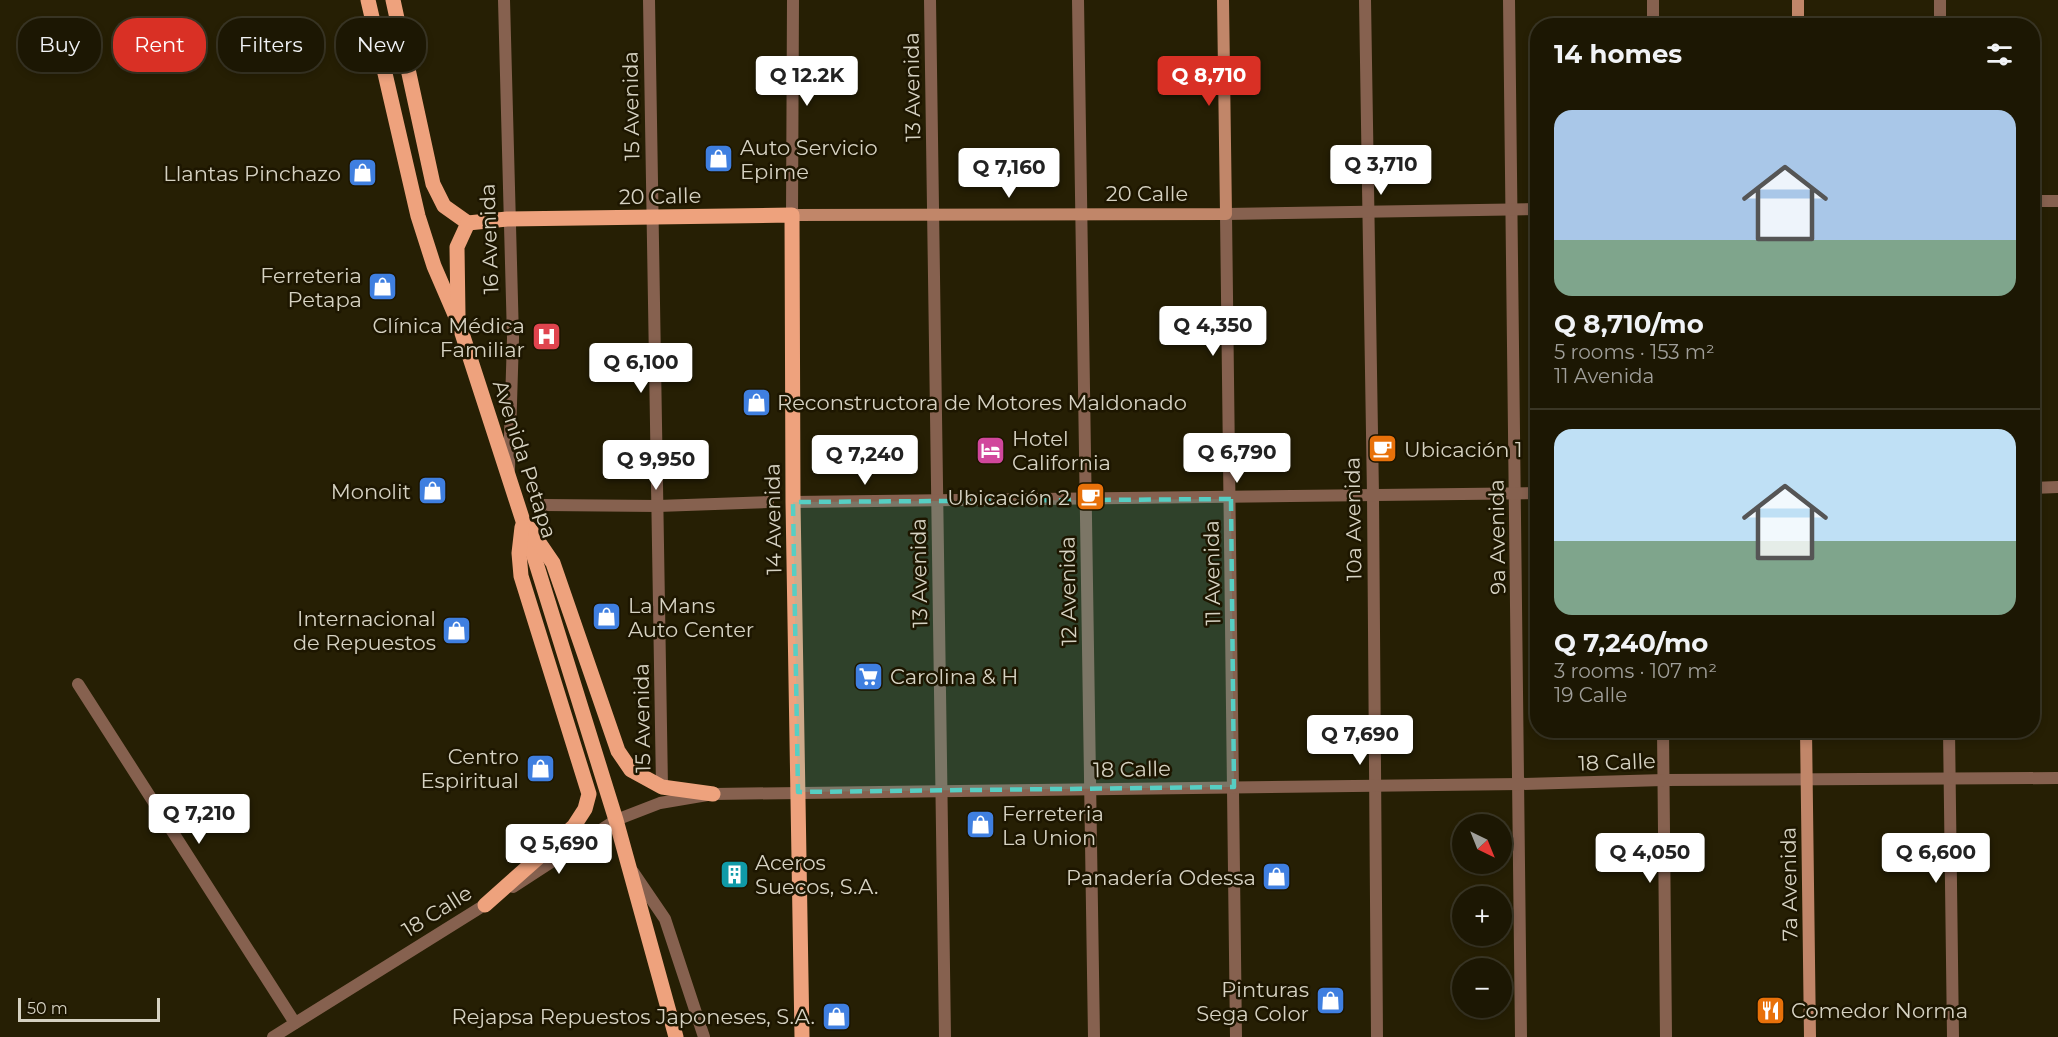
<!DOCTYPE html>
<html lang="en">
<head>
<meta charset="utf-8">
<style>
  :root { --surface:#1c1703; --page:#25200d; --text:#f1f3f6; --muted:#a09f9a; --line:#3a3625; --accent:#d93025 }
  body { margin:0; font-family:Montserrat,sans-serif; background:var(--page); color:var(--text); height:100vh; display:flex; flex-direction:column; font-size:22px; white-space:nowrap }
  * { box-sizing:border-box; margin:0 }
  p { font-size:20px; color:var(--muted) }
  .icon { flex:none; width:33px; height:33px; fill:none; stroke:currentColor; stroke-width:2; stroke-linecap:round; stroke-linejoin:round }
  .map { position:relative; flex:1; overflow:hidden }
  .sheet { position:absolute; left:1530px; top:18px; width:510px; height:720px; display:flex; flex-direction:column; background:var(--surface); border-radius:24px; box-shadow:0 3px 9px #0003,0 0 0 2px var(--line) }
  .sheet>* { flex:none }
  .hud { position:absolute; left:18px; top:18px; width:570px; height:54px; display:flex; gap:12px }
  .needle { width:39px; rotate:137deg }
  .buttons { position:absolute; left:1452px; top:814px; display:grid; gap:12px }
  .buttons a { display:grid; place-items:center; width:60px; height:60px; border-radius:50%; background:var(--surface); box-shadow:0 3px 9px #0003,0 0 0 2px var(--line); font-size:30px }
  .scale { position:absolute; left:18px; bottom:15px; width:142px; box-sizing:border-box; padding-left:6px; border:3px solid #d6d2c2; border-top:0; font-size:16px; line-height:21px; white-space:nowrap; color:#d6d2c2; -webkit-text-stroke:4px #1d1600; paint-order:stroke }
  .price { position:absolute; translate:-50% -51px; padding:0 14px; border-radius:6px; background:#fff; color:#222; font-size:20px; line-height:39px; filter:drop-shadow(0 2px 3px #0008) }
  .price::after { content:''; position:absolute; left:50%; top:36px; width:18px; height:14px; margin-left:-9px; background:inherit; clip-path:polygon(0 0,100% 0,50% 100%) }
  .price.selected { background:var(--accent); color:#fff }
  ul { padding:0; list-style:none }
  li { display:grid; align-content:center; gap:12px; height:318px; padding:0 24px }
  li+li { border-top:2px solid var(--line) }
  li span { display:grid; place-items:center; height:186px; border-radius:18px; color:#555 }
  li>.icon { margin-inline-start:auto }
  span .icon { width:108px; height:108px; fill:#fffc; stroke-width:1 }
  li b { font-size:26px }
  h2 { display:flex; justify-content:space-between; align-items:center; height:72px; padding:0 24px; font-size:26px }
  .tag { padding:0 21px; border-radius:24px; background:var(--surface); box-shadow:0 3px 9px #0003,0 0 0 2px var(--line); font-size:21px; line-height:54px }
  .tag.selected { background:var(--accent); color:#fff }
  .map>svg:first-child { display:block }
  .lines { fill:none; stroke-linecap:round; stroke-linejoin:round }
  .minor { stroke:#86614f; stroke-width:12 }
  .tertiary { stroke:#86614f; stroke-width:12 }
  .secondary { stroke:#c18669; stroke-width:12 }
  .primary { stroke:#eea27d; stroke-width:15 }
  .marked { fill:#56cec3; fill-opacity:0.2; stroke:#56cec3; stroke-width:4.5; stroke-dasharray:12 8; stroke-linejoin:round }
  .labels { text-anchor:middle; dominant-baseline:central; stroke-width:5; stroke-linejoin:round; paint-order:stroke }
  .street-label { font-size:21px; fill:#d6d2c2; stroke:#1d1600 }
  .poi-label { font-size:21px; fill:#d6d2c2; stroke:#1d1600; text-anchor:end }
</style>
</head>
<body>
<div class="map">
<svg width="2058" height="1037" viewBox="0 0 2058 1037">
  <rect width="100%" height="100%" fill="#261f04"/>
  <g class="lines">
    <g class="minor">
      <path d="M504 0 513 338 509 469"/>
      <path d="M649 0 662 787"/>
      <path d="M930 0 945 1037"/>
      <path d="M1078 0 1094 1037"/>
      <path d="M1365 0 1373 495 1377 1037"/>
      <path d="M1509 0 1521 1037"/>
      <path d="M1653 0V26"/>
      <path d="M1940 0V26"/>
      <path d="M2032 201H2058"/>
      <path d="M1226 214 1538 209"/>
      <path d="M792 215 793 0"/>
      <path d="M544 505 658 506 768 502"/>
      <path d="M78 684 295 1023"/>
      <path d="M1663 730 1666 1037"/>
      <path d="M1949 730 1953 1037"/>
      <path d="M633 872 665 919 704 1037"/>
    </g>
    <g class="tertiary">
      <path d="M1226 214 1236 1037"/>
      <path d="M2032 488 2058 487"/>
      <path d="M793 502 1538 493"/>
      <path d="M513 887 616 820 660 803 713 794 1520 784 1664 780 2058 778"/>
      <path d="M273 1037 491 901"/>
    </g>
    <g class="secondary">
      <path d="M1798 0V26"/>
      <path d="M792 215 1226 214 1223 0"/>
      <path d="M1806 730 1810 1037"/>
    </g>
    <g class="primary">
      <path d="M368 0 418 216 434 266 459 324 523 521 616 820 676 1037"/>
      <path d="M393 0 433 184 444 206 468 223"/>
      <path d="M468 223 507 219 792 215 793 502 802 1037"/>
      <path d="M458 315 457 247 468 223"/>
      <path d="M529 528 553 563 618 751 631 770 662 787 713 794"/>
      <path d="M485 905 574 826 585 809 589 794 521 576 519 553 522 527"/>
    </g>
  </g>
  <path class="marked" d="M1231 499 1234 787 798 792 793 502Z"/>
  <defs>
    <symbol id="shop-square" viewBox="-11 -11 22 22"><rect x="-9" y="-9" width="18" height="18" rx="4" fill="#3f7fe0" stroke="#1d1600"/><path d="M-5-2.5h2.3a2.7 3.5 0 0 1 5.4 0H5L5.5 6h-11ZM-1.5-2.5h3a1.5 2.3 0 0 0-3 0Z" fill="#fff"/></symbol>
    <symbol id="hospital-square" viewBox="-11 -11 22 22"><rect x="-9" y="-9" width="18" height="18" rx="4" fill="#e0444e" stroke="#1d1600"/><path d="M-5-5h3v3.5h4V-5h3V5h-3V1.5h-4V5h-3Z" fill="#fff"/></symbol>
    <symbol id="cafe-square" viewBox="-11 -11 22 22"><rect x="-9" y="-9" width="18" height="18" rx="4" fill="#e8710a" stroke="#1d1600"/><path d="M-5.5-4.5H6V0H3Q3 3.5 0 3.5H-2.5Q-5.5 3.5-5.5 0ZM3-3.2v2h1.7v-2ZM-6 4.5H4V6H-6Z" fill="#fff"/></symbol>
    <symbol id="hotel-square" viewBox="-11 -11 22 22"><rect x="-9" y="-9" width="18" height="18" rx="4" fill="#d1479c" stroke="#1d1600"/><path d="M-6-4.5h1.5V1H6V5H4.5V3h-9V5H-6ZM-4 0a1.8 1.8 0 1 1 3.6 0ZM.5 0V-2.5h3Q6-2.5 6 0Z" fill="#fff"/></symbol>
    <symbol id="supermarket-square" viewBox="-11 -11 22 22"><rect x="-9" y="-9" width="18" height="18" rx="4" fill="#3f7fe0" stroke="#1d1600"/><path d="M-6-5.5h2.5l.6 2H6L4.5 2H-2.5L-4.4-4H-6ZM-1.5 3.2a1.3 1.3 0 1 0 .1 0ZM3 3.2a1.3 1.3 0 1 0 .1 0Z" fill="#fff"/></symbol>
    <symbol id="building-square" viewBox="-11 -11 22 22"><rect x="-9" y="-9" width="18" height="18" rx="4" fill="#0f9aa8" stroke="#1d1600"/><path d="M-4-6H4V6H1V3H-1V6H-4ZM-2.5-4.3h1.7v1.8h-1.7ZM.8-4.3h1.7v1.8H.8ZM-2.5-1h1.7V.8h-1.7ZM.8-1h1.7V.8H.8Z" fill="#fff"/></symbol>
    <symbol id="restaurant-square" viewBox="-11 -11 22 22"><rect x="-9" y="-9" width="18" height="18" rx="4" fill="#e8710a" stroke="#1d1600"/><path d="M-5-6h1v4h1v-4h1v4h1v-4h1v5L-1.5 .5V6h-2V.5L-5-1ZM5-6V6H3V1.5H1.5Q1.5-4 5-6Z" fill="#fff"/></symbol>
  </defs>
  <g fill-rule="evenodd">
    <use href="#shop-square" x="702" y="142" width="33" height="33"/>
    <use href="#shop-square" x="346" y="156" width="33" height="33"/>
    <use href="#shop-square" x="366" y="270" width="33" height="33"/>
    <use href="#hospital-square" x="530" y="320" width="33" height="33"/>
    <use href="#shop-square" x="740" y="386" width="33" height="33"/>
    <use href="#cafe-square" x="1366" y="432" width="33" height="33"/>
    <use href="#hotel-square" x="974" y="434" width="33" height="33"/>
    <use href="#shop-square" x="416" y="474" width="33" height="33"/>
    <use href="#cafe-square" x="1074" y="480" width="33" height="33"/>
    <use href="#shop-square" x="590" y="600" width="33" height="33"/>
    <use href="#shop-square" x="440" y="614" width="33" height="33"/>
    <use href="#supermarket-square" x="852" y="660" width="33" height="33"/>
    <use href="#shop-square" x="524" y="752" width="33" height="33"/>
    <use href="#shop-square" x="964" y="808" width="33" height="33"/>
    <use href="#building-square" x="718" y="858" width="33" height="33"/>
    <use href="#shop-square" x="1260" y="860" width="33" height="33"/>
    <use href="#shop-square" x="1314" y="984" width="33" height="33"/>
    <use href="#restaurant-square" x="1754" y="994" width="33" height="33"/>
    <use href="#shop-square" x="820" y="1000" width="33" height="33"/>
  </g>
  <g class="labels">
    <g class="street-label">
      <text transform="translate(912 87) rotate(-91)">13 Avenida</text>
      <text transform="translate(631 106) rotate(-91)">15 Avenida</text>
      <text x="1147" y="193">20 Calle</text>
      <text transform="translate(660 196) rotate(-1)">20 Calle</text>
      <text transform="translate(489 239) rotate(-92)">16 Avenida</text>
      <text transform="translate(525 459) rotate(72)">Avenida Petapa</text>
      <text transform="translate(773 519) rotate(-91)">14 Avenida</text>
      <text transform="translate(1353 519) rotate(-91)">10a Avenida</text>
      <text transform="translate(1497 537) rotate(-91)">9a Avenida</text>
      <text transform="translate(919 573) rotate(-91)">13 Avenida</text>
      <text transform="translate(1212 573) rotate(-91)">11 Avenida</text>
      <text transform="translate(1068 591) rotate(-91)">12 Avenida</text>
      <text transform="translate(642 718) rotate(-91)">15 Avenida</text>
      <text transform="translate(1617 762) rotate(-2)">18 Calle</text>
      <text transform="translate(1132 769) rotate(-1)">18 Calle</text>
      <text transform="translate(1789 884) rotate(-91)">7a Avenida</text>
      <text transform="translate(437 911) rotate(-32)">18 Calle</text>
    </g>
    <g class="poi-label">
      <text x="740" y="147" text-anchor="start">Auto Servicio<tspan x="740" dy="24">Epime</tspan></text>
      <text x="341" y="173">Llantas Pinchazo</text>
      <text x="362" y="275">Ferreteria<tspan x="362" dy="24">Petapa</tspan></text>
      <text x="525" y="325">Clínica Médica<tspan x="525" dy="24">Familiar</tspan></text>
      <text x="777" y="402" text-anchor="start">Reconstructora de Motores Maldonado</text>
      <text x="1012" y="438" text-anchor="start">Hotel<tspan x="1012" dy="24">California</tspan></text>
      <text x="1404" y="449" text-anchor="start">Ubicación 1</text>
      <text x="411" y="491">Monolit</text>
      <text x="1070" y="497">Ubicación 2</text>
      <text x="628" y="605" text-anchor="start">La Mans<tspan x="628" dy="24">Auto Center</tspan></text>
      <text x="436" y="618">Internacional<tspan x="436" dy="24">de Repuestos</tspan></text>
      <text x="890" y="676" text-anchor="start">Carolina &amp; H</text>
      <text x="519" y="756">Centro<tspan x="519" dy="24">Espiritual</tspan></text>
      <text x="1002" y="813" text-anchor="start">Ferreteria<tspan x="1002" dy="24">La Union</tspan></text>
      <text x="755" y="862" text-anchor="start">Aceros<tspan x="755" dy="24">Suecos, S.A.</tspan></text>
      <text x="1256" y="877">Panadería Odessa</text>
      <text x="1309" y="989">Pinturas<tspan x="1309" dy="24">Sega Color</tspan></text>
      <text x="1791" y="1010" text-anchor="start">Comedor Norma</text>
      <text x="815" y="1016">Rejapsa Repuestos Japoneses, S.A.</text>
    </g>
  </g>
</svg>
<div class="buttons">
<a><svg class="needle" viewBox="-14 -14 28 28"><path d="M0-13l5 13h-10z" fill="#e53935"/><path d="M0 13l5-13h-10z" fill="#a09f9a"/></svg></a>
<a>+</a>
<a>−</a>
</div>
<div class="scale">50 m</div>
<b class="price" style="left:807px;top:107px">Q 12.2K</b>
<b class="price selected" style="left:1209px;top:107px">Q 8,710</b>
<b class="price" style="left:1381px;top:196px">Q 3,710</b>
<b class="price" style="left:1009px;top:199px">Q 7,160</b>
<b class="price" style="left:1213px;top:357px">Q 4,350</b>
<b class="price" style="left:641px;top:394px">Q 6,100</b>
<b class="price" style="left:1237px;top:484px">Q 6,790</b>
<b class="price" style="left:865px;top:486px">Q 7,240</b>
<b class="price" style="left:656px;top:491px">Q 9,950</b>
<b class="price" style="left:1360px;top:766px">Q 7,690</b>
<b class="price" style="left:199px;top:845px">Q 7,210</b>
<b class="price" style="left:559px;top:875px">Q 5,690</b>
<b class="price" style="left:1650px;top:884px">Q 4,050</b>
<b class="price" style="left:1936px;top:884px">Q 6,600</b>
<div class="hud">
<a class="tag">Buy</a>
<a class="tag selected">Rent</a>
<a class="tag">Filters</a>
<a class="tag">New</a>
</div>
<section class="sheet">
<h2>14 homes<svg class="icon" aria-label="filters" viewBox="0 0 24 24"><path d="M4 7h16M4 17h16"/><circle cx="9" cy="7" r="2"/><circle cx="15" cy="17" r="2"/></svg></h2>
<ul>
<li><span style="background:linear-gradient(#a9c7e8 70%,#7fa58c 0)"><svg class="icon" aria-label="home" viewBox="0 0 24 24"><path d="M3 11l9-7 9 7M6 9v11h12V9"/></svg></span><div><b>Q 8,710/mo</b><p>5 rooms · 153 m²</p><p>11 Avenida</p></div></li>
<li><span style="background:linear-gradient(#bfe0f5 60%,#7fa58c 0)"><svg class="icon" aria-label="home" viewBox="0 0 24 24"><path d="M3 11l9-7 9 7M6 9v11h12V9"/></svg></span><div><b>Q 7,240/mo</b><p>3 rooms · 107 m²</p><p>19 Calle</p></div></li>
</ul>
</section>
</div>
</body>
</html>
